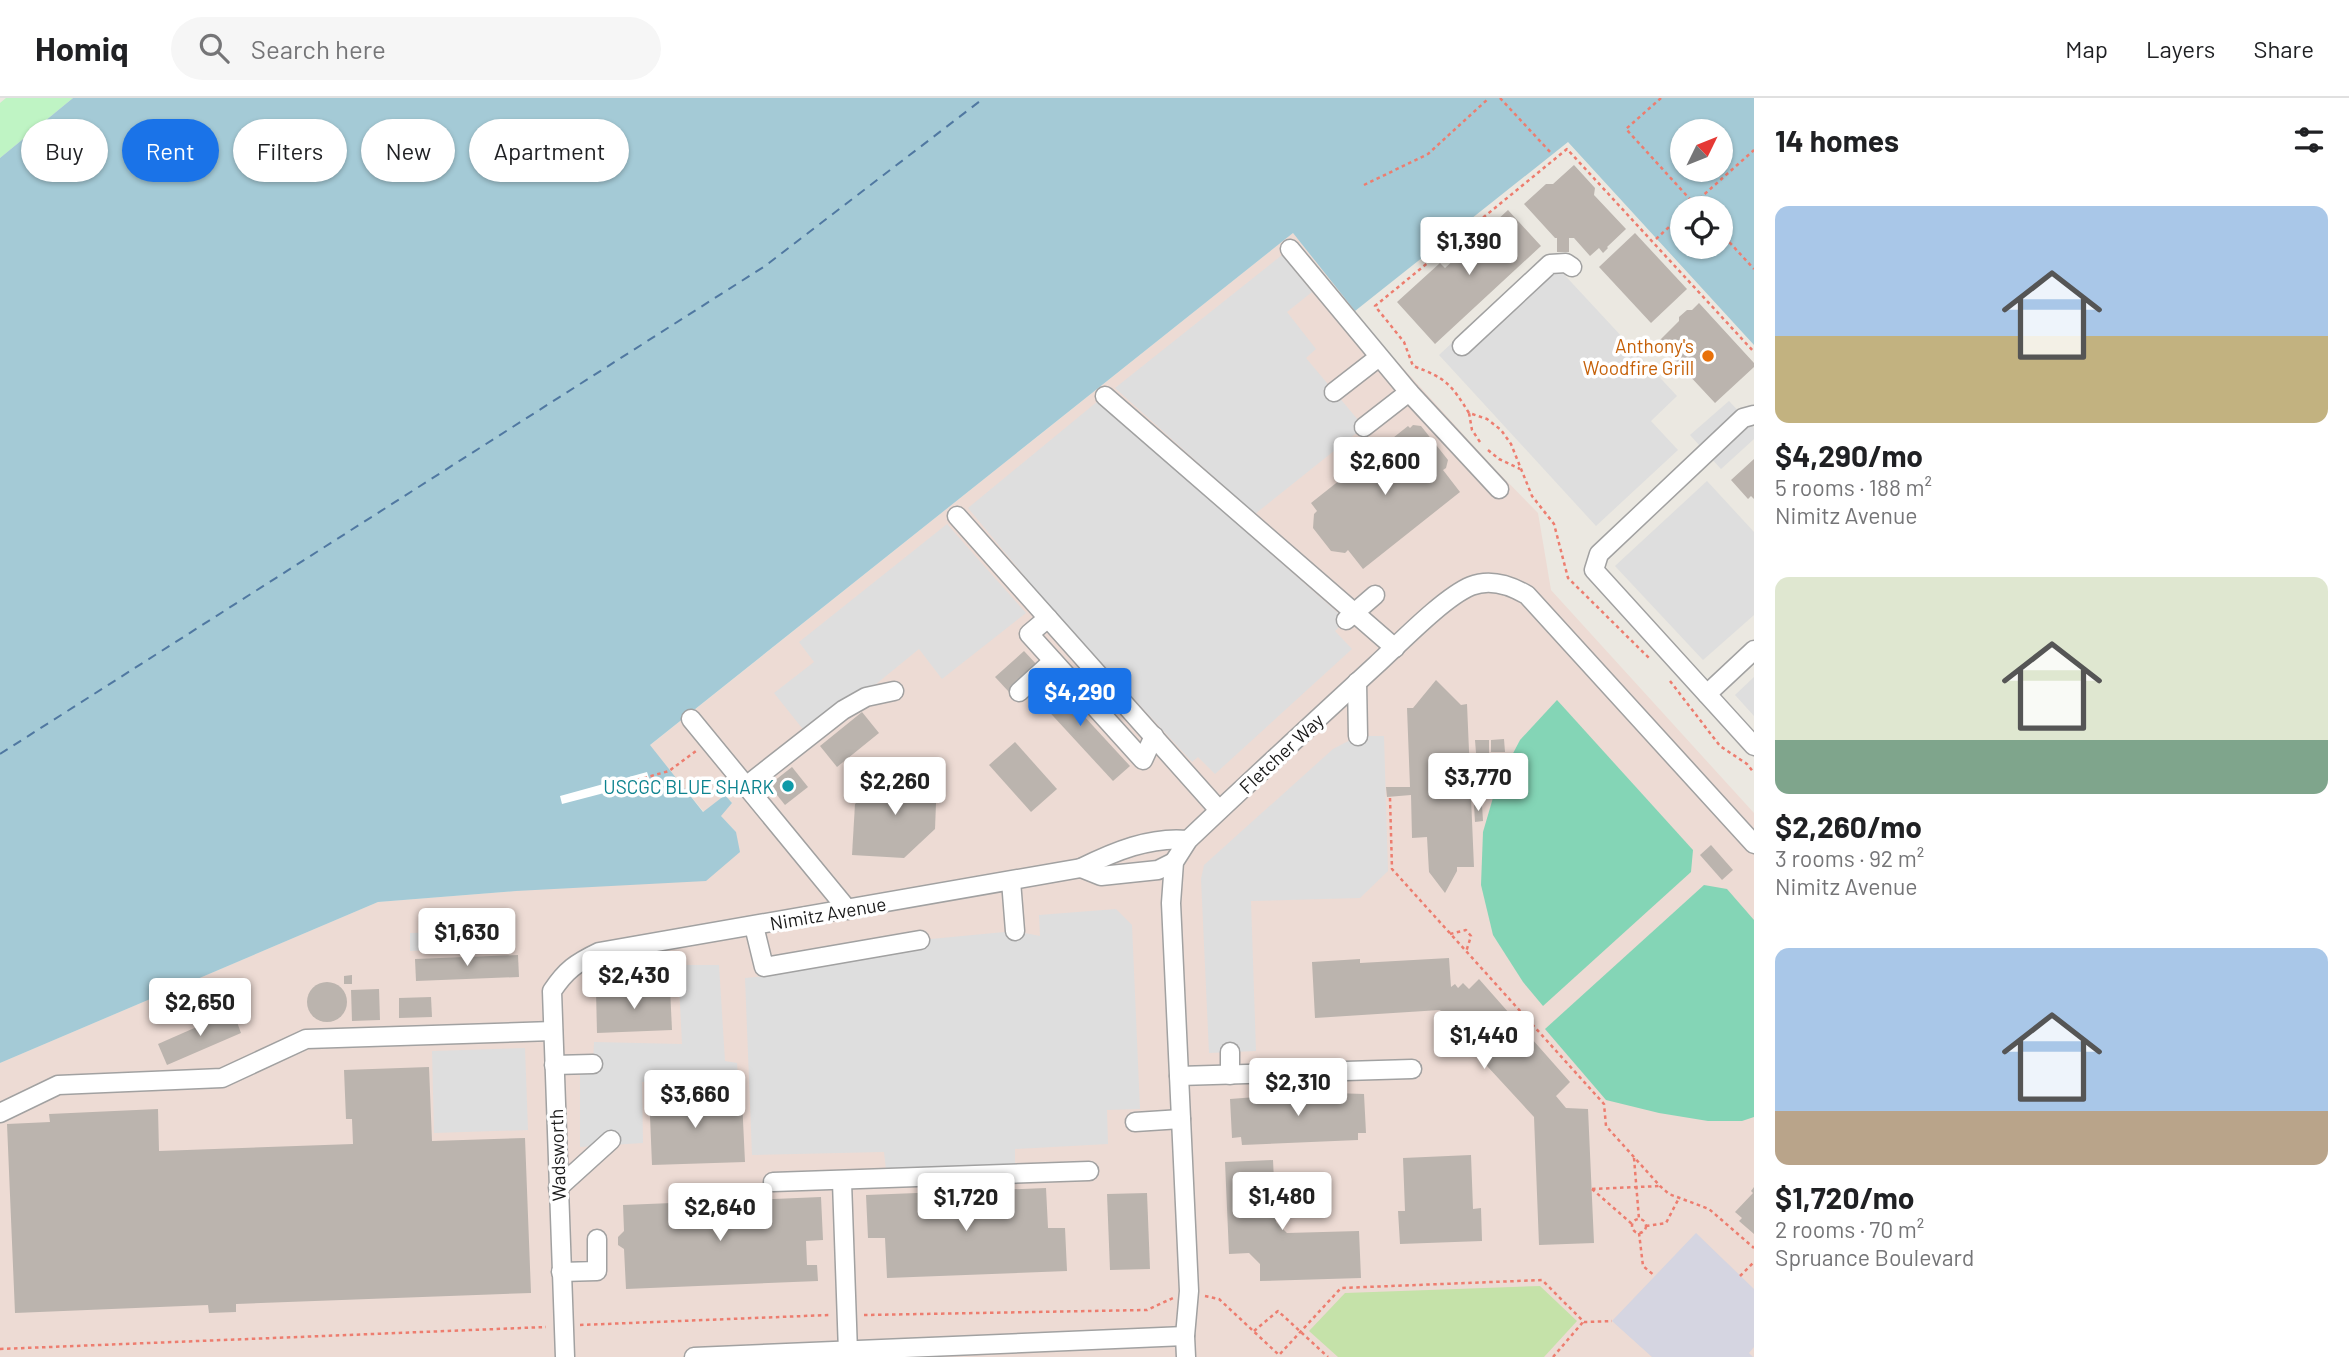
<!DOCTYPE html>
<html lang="en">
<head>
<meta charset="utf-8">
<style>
  :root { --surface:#fff; --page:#f6f6f6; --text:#202124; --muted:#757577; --line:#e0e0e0; --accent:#1a73e8 }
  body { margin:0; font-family:Barlow,sans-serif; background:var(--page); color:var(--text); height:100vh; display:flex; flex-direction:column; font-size:26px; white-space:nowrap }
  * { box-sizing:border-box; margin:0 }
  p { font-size:23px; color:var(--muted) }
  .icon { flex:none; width:38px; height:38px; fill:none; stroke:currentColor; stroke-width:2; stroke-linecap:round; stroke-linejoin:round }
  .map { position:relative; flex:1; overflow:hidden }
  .panel { display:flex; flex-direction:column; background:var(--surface); width:595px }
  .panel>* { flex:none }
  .hud { position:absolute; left:21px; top:21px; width:665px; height:63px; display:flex; gap:14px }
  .needle { width:46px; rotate:47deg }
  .controls { position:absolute; left:1670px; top:21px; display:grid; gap:14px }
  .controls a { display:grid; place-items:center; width:63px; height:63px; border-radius:50%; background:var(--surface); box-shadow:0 2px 5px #0004; font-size:35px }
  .price { position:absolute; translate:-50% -60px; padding:0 16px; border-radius:7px; background:#fff; color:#222; font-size:23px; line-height:46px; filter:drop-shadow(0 2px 4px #0008) }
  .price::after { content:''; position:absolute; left:50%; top:42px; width:21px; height:16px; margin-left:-10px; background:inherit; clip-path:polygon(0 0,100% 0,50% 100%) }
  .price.selected { background:var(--accent); color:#fff }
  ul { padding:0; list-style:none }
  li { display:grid; align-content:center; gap:14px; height:371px; padding:0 21px }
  li span { display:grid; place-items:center; height:217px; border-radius:14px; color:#555 }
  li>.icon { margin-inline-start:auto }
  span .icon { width:126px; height:126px; fill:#fffc; stroke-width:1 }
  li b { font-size:30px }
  h2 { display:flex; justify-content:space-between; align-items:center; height:84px; padding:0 21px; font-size:30px }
  .tag { padding:0 24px; border-radius:32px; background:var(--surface); box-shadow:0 2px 5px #0004; font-size:24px; line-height:63px }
  .tag.selected { background:var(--accent); color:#fff }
  header { display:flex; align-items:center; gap:42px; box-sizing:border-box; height:98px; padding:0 35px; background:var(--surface); border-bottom:2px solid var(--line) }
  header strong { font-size:33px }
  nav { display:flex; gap:38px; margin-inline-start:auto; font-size:24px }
  .search { width:490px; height:63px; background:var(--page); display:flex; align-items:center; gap:18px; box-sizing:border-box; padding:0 24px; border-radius:38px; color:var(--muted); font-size:26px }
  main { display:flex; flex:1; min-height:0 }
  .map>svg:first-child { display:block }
  .military { fill:#eddbd4 }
  .grass { fill:#c5e2a9 }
  .park { fill:#bff4c4 }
  .pitch { fill:#84d5b6 }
  .parking { fill:#dedede }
  .plaza { fill:#d5d5e1 }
  .water { fill:#a4cad6; fill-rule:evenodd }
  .pier { fill:#fff }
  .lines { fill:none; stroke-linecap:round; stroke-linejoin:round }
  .ferry { stroke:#5078a1; stroke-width:2; stroke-dasharray:9 7; stroke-linecap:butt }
  .building { fill:#bbb4ae }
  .minor-casing { stroke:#a1a1a1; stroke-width:21 }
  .path { stroke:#ed7d6f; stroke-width:2.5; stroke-dasharray:3.5 3.5; stroke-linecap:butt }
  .minor { stroke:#fff; stroke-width:18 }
  .food-dot { fill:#e8710a; stroke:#fff; stroke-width:2.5 }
  .culture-dot { fill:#0f9aa8; stroke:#fff; stroke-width:2.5 }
  .labels { text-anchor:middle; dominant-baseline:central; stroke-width:7; stroke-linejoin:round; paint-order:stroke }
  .food-label { font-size:19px; fill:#c56008; stroke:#fff; text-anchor:end }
  .street-label { font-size:19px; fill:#1a1a1a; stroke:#fff }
  .culture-label { font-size:19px; fill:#0d838f; stroke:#fff; text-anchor:end }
</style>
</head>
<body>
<header>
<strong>Homiq</strong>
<div class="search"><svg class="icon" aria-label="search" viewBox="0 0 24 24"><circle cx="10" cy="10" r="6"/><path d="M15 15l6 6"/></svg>Search here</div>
<nav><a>Map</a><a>Layers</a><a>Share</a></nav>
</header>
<main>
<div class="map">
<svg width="1754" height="1259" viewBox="0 0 1754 1259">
  <rect width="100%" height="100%" fill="#ebe8e1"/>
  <path class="military" d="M1293 135 1355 213 1353 215 1493 369 1538 415 1551 492 1754 715V1259H0V965L378 804 516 793 736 734 720 717 732 705 725 697 704 714 649 648Z"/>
  <path class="grass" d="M1540 1188 1577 1223 1544 1259H1338L1309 1233 1345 1195Z"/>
  <path class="park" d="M6 0H73L0 60V5Z"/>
  <g class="pitch">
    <path d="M1557 602 1693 752 1691 774 1543 908 1523 884 1493 837 1481 787 1483 734 1497 686 1520 642Z"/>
    <path d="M1704 787 1727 791 1754 822V1019L1742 1023H1708L1659 1015 1606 1002 1545 931Z"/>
  </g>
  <g class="parking">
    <path d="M1282 157 1312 194 1287 214 1316 251 1306 260 1364 329 1255 416 1115 290Z"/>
    <path d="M1546 157 1677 298 1651 323 1678 352 1596 428 1439 257Z"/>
    <path d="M1098 303 1346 522 1335 533 1352 551 1215 676 1198 659 1192 664 1055 515 968 410Z"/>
    <path d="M1729 303 1754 330V341L1721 371 1690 337Z"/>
    <path d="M1707 383 1754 434V517L1703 562 1615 468Z"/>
    <path d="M947 426 1026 515 942 581 919 551 810 640 774 595 814 564 799 544Z"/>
    <path d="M1754 579V618L1735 597Z"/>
    <path d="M1358 638H1384L1388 773 1360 800 1251 803 1256 953 1209 955 1201 781 1204 767 1333 651Z"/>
    <path d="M1116 811 1132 827 1140 1011 1107 1012 1108 1046 1015 1051V1069L886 1072 884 1054 752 1057 745 880 766 878 764 869 920 842 1015 833 1040 838 1039 817Z"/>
    <path d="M506 833 507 849 410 853V835Z"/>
    <path d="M678 867H719L725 963 737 965 739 996H722L707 981 642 984 643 1045 580 1049V966H593L594 944 682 946Z"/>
    <path d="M525 950 528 1032 434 1035 432 953Z"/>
  </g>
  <path class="plaza" d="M1696 1135 1754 1191V1249L1749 1255 1753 1259H1652L1612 1223Z"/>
  <path class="water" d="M73 0H1754V247L1568 44 1355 213 1293 135 650 647 703 714 725 697 732 705 721 718 736 734 740 754 706 783 516 793 378 804 0 965V60ZM1682 33H1720V72H1682ZM1682 110H1720V149H1682Z"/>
  <path class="pier" d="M647 674 650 683 562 706 560 698Z"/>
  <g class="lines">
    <path class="ferry" d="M0 656 765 168 984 0"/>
  </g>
  <g class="building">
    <path d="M1574 67 1595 90 1594 97 1626 131 1607 149 1608 150 1603 155 1599 150 1590 158 1574 140H1569V154H1557V140H1555L1524 106 1546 86H1553Z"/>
    <path d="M1508 112 1541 148 1435 246 1397 204 1440 165 1445 170Z"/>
    <path d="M1635 135 1687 191 1651 225 1599 169Z"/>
    <path d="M1699 205 1754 265V269L1715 305 1658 244 1679 223V219L1687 212H1692Z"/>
    <path d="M1413 327 1421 328 1448 362 1446 370 1443 372 1460 394 1363 471 1348 452 1345 455 1331 453 1313 430 1314 416 1317 413 1311 405 1408 328 1410 330Z"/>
    <path d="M1754 361V401L1751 398 1748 401 1731 382Z"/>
    <path d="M1024 553 1038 568 1009 594 995 579Z"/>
    <path d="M1047 578 1130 668 1113 683 1030 593Z"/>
    <path d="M1436 582 1461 607 1467 606 1474 769H1457V773L1445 795 1429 774 1427 739 1412 740 1411 697 1387 699 1386 689H1410L1407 610H1413Z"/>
    <path d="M862 614 879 635 837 669 820 648Z"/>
    <path d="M1504 641 1505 654H1491V642Z"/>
    <path d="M1475 642H1489V655H1476Z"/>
    <path d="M1015 644 1057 691 1031 714 989 667Z"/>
    <path d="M792 669 808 689 785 707 769 687Z"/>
    <path d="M885 678 937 680 935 731 904 760 852 757 855 706Z"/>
    <path d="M1474 707H1482L1483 723 1475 724Z"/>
    <path d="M1711 747 1733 772 1722 782 1700 757Z"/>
    <path d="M518 857 519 879 416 883 415 861Z"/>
    <path d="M1449 860 1451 889 1455 886 1458 890 1463 885 1469 891 1479 881 1570 984 1556 998 1566 1010 1588 1011 1594 1145 1539 1147 1534 1019 1440 917 1442 915 1440 912 1315 920 1312 864 1360 861V865Z"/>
    <path d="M352 877V886H344V878Z"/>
    <circle cx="327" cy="904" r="20"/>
    <path d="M670 890 672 932 597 935 596 893Z"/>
    <path d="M379 891 380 922 352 923 351 892Z"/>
    <path d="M431 899 432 919 399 920V900Z"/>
    <path d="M233 913 241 935 167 967 158 946Z"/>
    <path d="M429 969 432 1043 525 1040 531 1195 236 1206V1214L209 1215 208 1207 15 1215 7 1026 50 1024 49 1016 158 1011 159 1053 353 1046 352 1021H346L344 972Z"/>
    <path d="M697 992V1010L727 1008V1002H742L745 1064 652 1067 649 994Z"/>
    <path d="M1333 993 1334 995 1364 996 1366 1035H1358V1042L1242 1047 1241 1039 1232 1040 1230 1001Z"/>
    <path d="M1471 1057 1473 1111 1481 1110 1482 1143 1400 1146 1398 1113H1405L1403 1060Z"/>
    <path d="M1273 1062 1276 1124 1287 1135 1359 1133 1361 1180 1260 1183V1166L1249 1155 1229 1156 1225 1064Z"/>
    <path d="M1754 1089V1136L1739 1123 1742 1120 1735 1114 1753 1095 1751 1093Z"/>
    <path d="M1046 1090 1048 1130H1065L1067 1173 887 1180 885 1140H868L866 1097Z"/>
    <path d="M1147 1095 1150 1171 1110 1172 1107 1096Z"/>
    <path d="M821 1099 823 1142 806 1143 807 1167H817L818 1183 626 1191 624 1151 618 1147V1139L624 1133 623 1107Z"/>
  </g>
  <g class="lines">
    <defs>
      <g id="minor">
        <path d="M1290 151 1409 294 1499 391"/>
        <path d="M1462 248 1550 166 1566 165 1572 169"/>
        <path d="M1334 294 1379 259"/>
        <path d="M1105 298 1395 550"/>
        <path d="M1754 317 1743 320 1599 456 1594 472 1754 648"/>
        <path d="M1364 329 1409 294"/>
        <path d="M957 418 1219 712"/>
        <path d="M1048 520 1029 536 1143 662 1154 638"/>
        <path d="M1346 522 1375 497"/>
        <path d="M1357 584 1358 638"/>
        <path d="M1019 594 1053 563"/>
        <path d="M1707 596 1754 552"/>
        <path d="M691 621 848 812"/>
        <path d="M746 688 843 612 866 599 894 593"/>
        <path d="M1081 770 1101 778 1158 772 1174 764"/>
        <path d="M1011 783 1015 833"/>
        <path d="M754 828 764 869 920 842"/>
        <path d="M554 967 593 966"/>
        <path d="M1230 977V954"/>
        <path d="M1179 978 1412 971"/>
        <path d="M0 1015 58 987 222 980 306 941 553 933"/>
        <path d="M1135 1024 1181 1021"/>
        <path d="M773 1084 1089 1073"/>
        <path d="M842 1084 848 1254"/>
        <path d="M558 1090 611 1042"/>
        <path d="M561 1174 597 1173V1141"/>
        <path d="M565 1259 552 893C566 872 576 865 599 854L1081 770C1113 754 1151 738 1188 742"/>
        <path d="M694 1259 1185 1238"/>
        <path d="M1186 1259 1185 1238 1189 1193 1171 805 1174 764 1188 742C1250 683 1313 625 1376 567 1399 546 1444 499 1471 488 1491 480 1510 487 1527 497L1754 746"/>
      </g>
    </defs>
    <use href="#minor" class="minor-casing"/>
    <g class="path">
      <path d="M1500 0 1552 56"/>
      <path d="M1661 0 1626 31 1698 110"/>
      <path d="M1364 87 1428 56 1489 0"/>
      <path d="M1689 110 1754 52"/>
      <path d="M1720 134 1754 171"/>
      <path d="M1656 141 1682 117"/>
      <path d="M1469 315C1451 286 1446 280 1413 268L1404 244 1375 208 1567 51 1754 254"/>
      <path d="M1480 344 1472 332 1469 315 1487 321 1501 332 1511 346 1532 398 1554 426 1568 480 1651 562"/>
      <path d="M1488 352 1499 361 1520 371"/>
      <path d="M1670 583 1720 648 1747 666 1754 675"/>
      <path d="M637 682 669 673 696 653"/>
      <path d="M1390 700 1392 771 1604 1006 1606 1028 1660 1088 1669 1096 1709 1111 1754 1150"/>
      <path d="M1450 836 1466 832 1471 838 1466 854"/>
      <path d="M1634 1060 1639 1121"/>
      <path d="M1592 1091 1660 1088"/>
      <path d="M1592 1091 1632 1126"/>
      <circle cx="1639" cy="1128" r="7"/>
      <path d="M1646 1128 1666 1125 1679 1100"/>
      <path d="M1639 1135 1643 1168 1655 1178"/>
      <path d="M1740 1178 1753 1165"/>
      <path d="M1205 1198 1219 1201 1279 1257 1341 1190 1542 1182 1584 1224 1612 1223"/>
      <path d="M864 1217 1147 1212 1173 1200"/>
      <path d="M580 1227 829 1217"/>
      <path d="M1254 1233 1278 1213 1328 1259"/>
      <path d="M0 1251 546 1229"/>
      <path d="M1553 1259 1583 1224"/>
    </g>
    <use href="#minor" class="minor"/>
  </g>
  <circle class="food-dot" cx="1708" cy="258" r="7"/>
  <circle class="culture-dot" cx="788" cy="688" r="7"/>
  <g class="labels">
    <g class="food-label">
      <text x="1694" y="247">Anthony's<tspan x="1694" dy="22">Woodfire Grill</tspan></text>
    </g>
    <g class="street-label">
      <text transform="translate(1281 655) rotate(-43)">Fletcher Way</text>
      <text transform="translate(828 815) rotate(-10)">Nimitz Avenue</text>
      <text transform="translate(557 1057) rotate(-92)">Wadsworth</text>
    </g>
    <g class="culture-label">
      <text x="774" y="688">USCGC BLUE SHARK</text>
    </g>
  </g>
</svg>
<div class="controls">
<a><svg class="needle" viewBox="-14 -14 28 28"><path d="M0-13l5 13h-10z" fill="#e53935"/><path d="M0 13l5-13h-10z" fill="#757577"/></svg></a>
<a><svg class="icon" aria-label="locate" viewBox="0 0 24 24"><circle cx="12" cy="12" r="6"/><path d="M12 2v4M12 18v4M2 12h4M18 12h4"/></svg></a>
</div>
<b class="price" style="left:1469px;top:179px">$1,390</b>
<b class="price" style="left:1385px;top:399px">$2,600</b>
<b class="price selected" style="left:1080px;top:630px">$4,290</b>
<b class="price" style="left:1478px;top:715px">$3,770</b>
<b class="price" style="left:895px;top:719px">$2,260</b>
<b class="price" style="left:467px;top:870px">$1,630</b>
<b class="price" style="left:634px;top:913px">$2,430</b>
<b class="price" style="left:200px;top:940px">$2,650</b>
<b class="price" style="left:1484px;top:973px">$1,440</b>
<b class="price" style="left:1298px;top:1020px">$2,310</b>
<b class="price" style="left:695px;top:1032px">$3,660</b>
<b class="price" style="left:1282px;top:1134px">$1,480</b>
<b class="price" style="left:966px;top:1135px">$1,720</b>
<b class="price" style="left:720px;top:1145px">$2,640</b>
<div class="hud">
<a class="tag">Buy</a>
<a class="tag selected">Rent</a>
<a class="tag">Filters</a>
<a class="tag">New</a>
<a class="tag">Apartment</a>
</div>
</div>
<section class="panel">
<h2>14 homes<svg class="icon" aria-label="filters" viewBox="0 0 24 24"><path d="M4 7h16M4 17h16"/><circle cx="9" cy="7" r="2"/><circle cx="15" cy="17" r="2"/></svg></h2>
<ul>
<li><span style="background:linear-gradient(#a9c7e8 60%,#c2b280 0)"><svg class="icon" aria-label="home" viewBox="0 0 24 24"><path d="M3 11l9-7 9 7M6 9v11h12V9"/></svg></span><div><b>$4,290/mo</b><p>5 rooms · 188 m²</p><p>Nimitz Avenue</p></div></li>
<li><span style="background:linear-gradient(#dfe7d0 75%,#7fa58c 0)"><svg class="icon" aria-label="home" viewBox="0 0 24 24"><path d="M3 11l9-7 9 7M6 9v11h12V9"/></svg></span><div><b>$2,260/mo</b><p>3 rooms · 92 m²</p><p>Nimitz Avenue</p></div></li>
<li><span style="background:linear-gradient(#a9c7e8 75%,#b9a48a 0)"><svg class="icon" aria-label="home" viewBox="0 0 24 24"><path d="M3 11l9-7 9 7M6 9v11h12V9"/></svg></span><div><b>$1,720/mo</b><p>2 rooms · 70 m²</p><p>Spruance Boulevard</p></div></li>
</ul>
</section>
</main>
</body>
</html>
